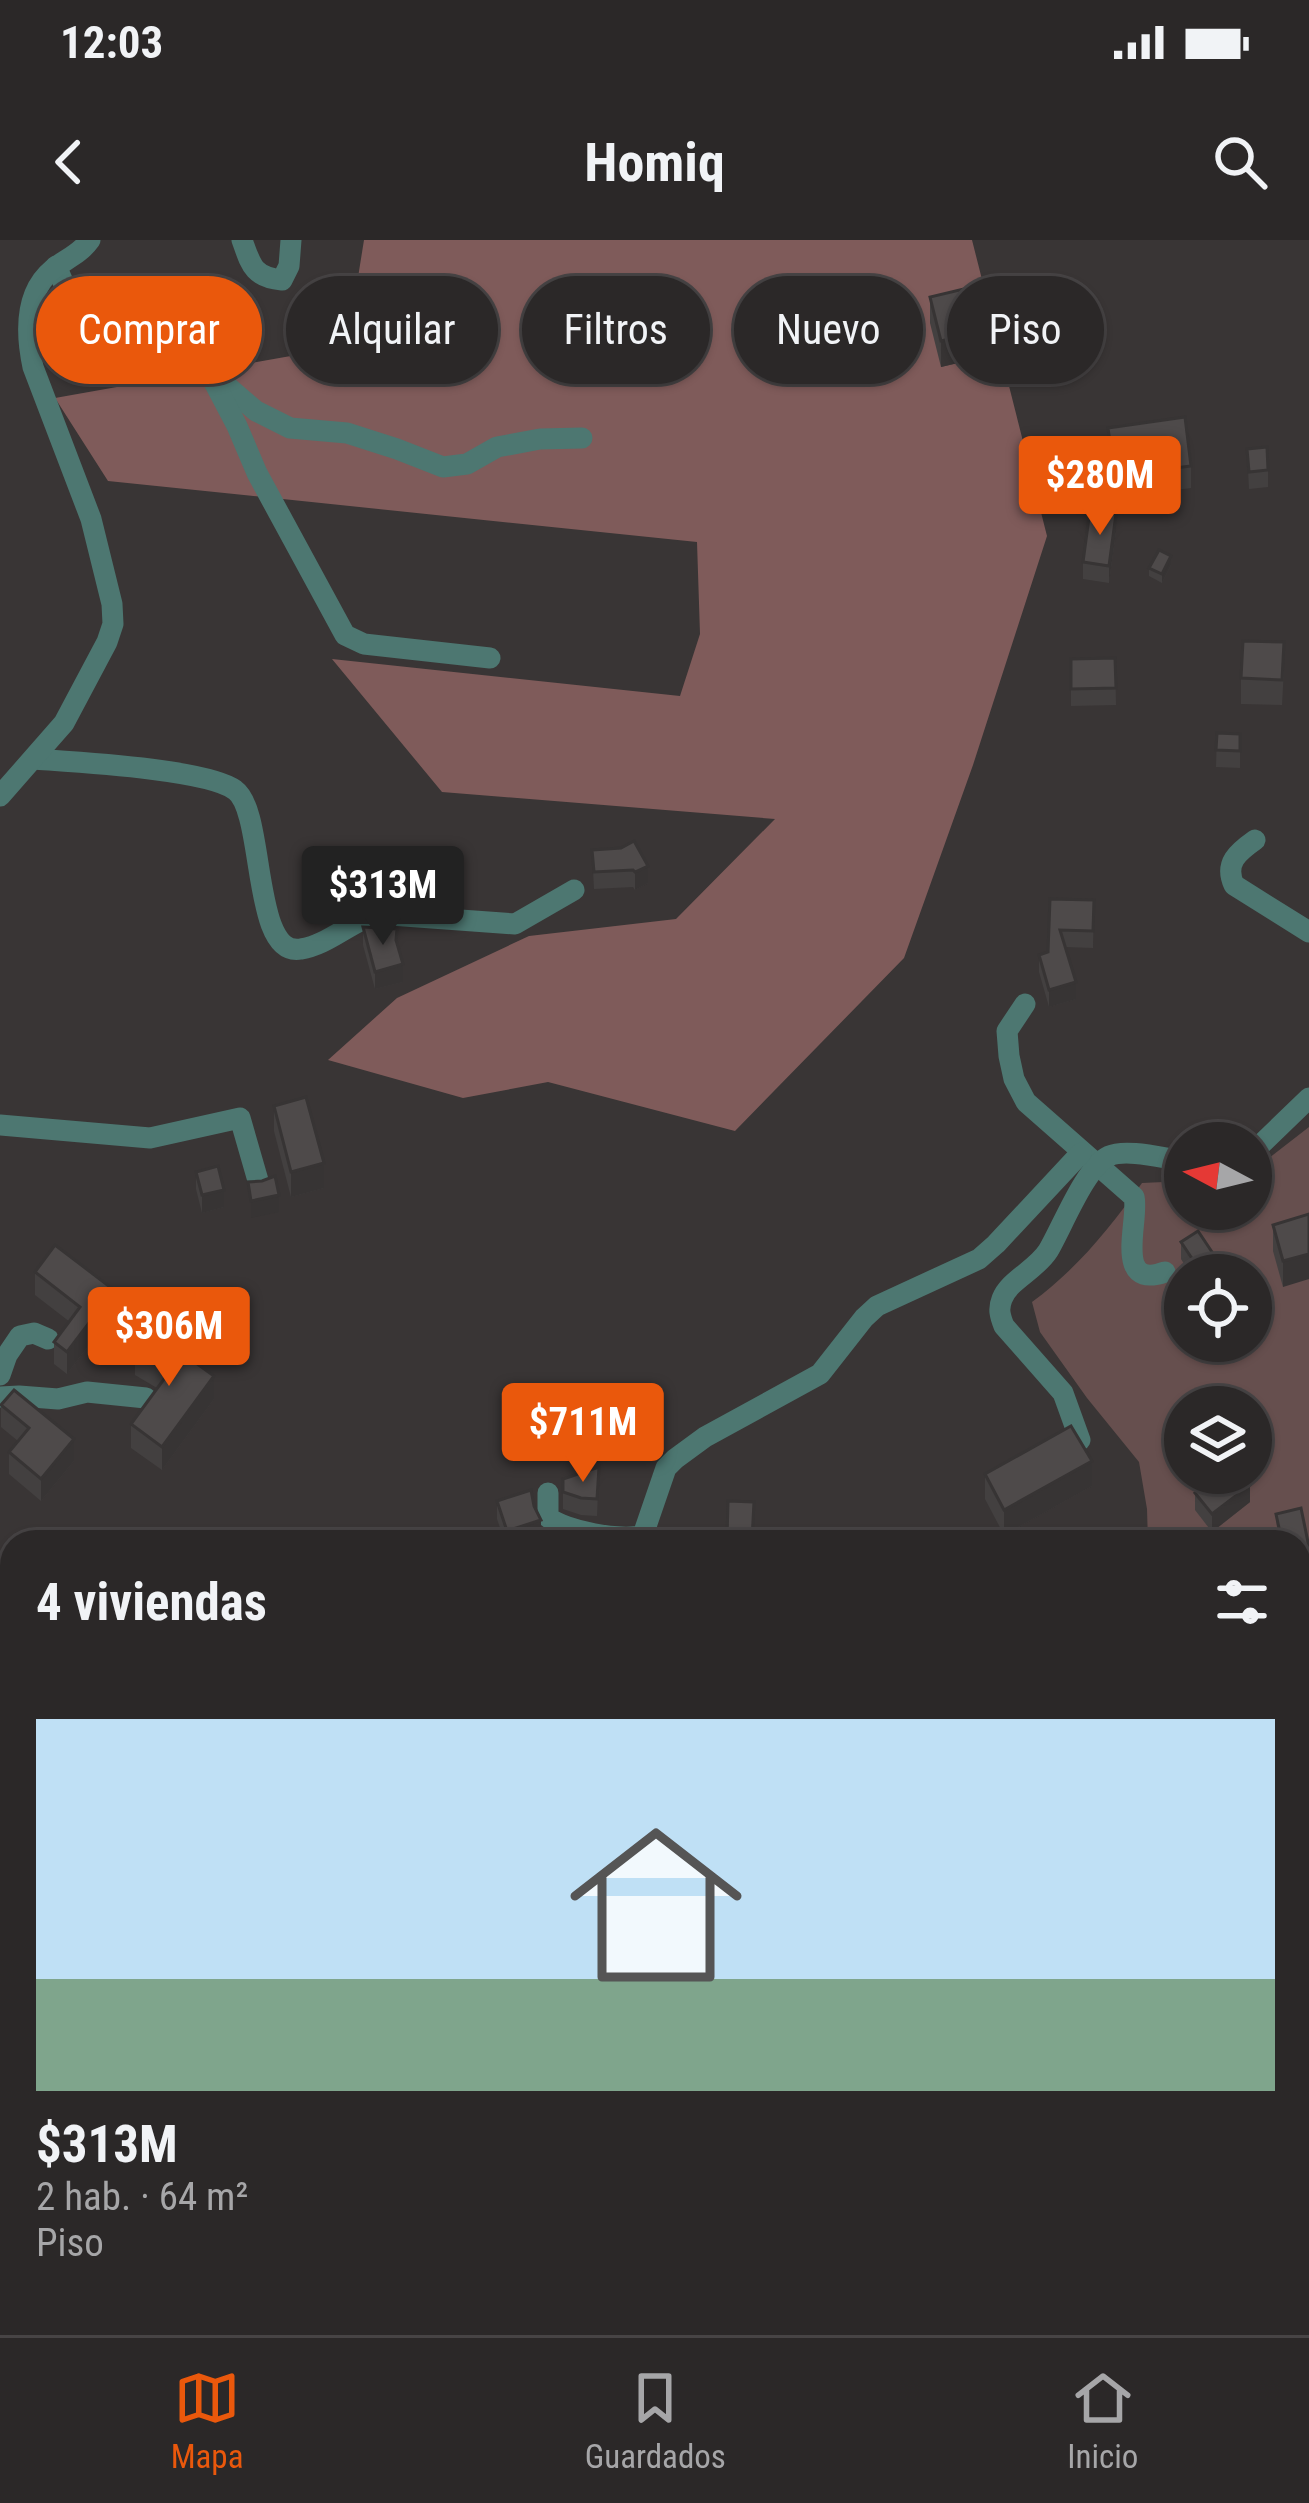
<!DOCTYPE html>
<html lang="es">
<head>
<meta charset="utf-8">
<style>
  :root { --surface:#2b2828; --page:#373434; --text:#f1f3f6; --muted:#a6a6a8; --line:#474445; --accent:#ea580c }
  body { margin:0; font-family:"Roboto Condensed",sans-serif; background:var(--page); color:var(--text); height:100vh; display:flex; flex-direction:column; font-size:45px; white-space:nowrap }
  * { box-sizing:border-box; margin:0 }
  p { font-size:39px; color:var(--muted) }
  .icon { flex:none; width:66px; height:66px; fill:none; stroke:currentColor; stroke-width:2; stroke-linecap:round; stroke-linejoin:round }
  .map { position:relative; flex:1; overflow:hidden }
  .side { position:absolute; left:0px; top:1290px; width:1311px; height:807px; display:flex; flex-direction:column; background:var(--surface); border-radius:36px 36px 0 0; box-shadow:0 3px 9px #0004,0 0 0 3px var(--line) }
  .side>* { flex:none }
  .top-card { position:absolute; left:36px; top:36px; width:1239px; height:108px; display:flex; gap:24px }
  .needle { width:78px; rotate:277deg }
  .controls { position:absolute; left:1164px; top:882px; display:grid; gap:24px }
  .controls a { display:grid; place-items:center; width:108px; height:108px; border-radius:50%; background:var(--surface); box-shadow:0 3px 9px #0004,0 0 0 3px var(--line); font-size:60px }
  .price { position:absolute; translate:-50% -102px; padding:0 27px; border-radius:12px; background:var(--accent); color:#fff; font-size:39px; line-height:78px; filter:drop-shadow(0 3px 6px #0008) }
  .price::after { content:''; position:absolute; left:50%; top:72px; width:36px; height:27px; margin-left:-18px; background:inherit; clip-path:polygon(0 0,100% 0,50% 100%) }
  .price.current { background:#222; color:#fff }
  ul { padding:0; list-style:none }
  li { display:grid; align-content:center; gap:24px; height:636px; padding:0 36px }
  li+li { border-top:3px solid var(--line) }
  li span { display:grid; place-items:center; height:372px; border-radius:0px; color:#555 }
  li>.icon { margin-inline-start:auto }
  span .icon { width:216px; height:216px; fill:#fffc; stroke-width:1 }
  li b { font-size:51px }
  h2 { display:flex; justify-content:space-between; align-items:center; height:144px; padding:0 36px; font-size:51px }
  .pill { padding:0 42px; border-radius:54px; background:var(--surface); box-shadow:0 3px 9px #0004,0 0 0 3px var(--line); font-size:42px; line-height:108px }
  .pill.current { background:var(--accent); color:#fff }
  .status { display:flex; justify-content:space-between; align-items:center; height:84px; padding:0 60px; background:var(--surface); direction:ltr }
  .status svg { height:33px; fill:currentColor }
  header { display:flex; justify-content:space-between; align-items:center; height:156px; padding:0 36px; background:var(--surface); font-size:54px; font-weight:700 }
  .menu { display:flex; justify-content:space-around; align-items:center; height:168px; border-top:3px solid var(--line); background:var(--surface); font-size:33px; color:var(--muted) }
  .menu a { display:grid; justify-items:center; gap:6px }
  .menu .current { color:var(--accent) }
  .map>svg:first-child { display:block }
  .green { fill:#664f4e; fill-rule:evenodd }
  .forest { fill:#7f5b5a }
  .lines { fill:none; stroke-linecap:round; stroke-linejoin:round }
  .minor { stroke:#4d7771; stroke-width:21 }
  .wall { fill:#434040 }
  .shaded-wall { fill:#373434 }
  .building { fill:#4e4a4a; stroke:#373434; stroke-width:3 }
</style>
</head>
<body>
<div class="status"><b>12:03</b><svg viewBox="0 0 49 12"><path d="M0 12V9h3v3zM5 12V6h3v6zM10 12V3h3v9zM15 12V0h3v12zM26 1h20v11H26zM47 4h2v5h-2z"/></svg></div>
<header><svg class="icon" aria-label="back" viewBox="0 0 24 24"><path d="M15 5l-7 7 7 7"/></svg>Homiq<svg class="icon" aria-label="search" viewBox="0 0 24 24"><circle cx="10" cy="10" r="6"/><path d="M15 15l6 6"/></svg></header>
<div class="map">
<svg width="1309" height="2095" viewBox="0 0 1309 2095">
  <rect width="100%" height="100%" fill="#393535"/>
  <g class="green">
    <path d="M1309 887V1620L1299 1621V1302H1148L1147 1269 1139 1222 1087 1158 1040 1092 1032 1062C1077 1029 1110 988 1142 943L1185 941V969H1251V932ZM1185 1035H1251V1101H1185ZM1185 1167H1251V1233H1185Z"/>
    <path d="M1309 1803V1941L1299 1938V1806Z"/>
  </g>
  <g class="forest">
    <path d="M364 0H972L1047 296 973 525 904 718 735 891 548 842 463 858 328 820 397 758 529 696 676 679 775 579 442 552 332 419 680 456 700 394 697 302 108 241 55 158 347 106Z"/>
    <path d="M1300 1947 1309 1950V2095H1052L1055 2085H1299Z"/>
    <path d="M791 2085H929L926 2095H787Z"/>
  </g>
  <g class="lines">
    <g class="minor">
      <path d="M242 0C251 25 253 37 282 40L289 26 291 0"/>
      <path d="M56 26 67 51 77 62 145 69 165 82 214 142 228 147 256 171 290 188 347 193 397 209 443 227 467 224 497 207 540 199 582 198"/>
      <path d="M215 144 237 186 257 233 345 395 364 404 490 418"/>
      <path d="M34 519C74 522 207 529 235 550 266 572 251 718 301 709 328 705 350 682 377 674L515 684 574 650"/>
      <path d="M0 556 64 483 107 402 113 384 112 364 91 279 33 127C26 94 24 53 53 29 66 19 80 14 90 0"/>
      <path d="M1255 600C1238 612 1224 623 1234 645L1309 692"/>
      <path d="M1025 764 1007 791 1009 816 1014 839 1026 862 1134 957C1140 978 1112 1051 1165 1032"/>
      <path d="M0 885 150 898 240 878 259 944"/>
      <path d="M1251 914 1309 858"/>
      <path d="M0 1135 7 1115 20 1096 34 1093 48 1099"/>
      <path d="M0 1157 19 1156 58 1159 87 1152 146 1158"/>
      <path d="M1080 1200 1063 1153 1004 1086C1000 1076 998 1069 1002 1059 1009 1040 1035 1031 1048 1011 1062 988 1085 927 1109 916 1127 908 1166 919 1185 921"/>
      <path d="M548 1253V1277C564 1291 623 1302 643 1295L666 1228 675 1219 705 1197 820 1134 864 1078 877 1066 979 1019 996 1004 1081 913"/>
      <path d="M1299 1743 1309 1728"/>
      <path d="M1299 2074 1309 2080"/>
    </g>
  </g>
  <g class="wall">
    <path d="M930 57 983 117 941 127 930 83Z"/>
    <path d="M1185 177 1191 226V248L1159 252 1155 226 1111 232 1108 188Z"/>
    <path d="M1247 209 1268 230V247L1249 249Z"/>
    <path d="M1116 291 1109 343 1083 339V322Z"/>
    <path d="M1171 325 1162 343 1149 336V328Z"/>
    <path d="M1115 418 1116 465 1071 466V419Z"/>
    <path d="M1284 428 1282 465 1241 464V438Z"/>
    <path d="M1217 493 1240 494V528L1216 527Z"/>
    <path d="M621 608 648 643 635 650 633 647 594 649 592 610Z"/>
    <path d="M433 633 431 657 405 655V637Z"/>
    <path d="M1050 659 1094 660 1093 708 1065 707 1076 759 1049 767 1039 732V715L1048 712Z"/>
    <path d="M363 687 403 742 375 749 363 705Z"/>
    <path d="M274 866 324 948 291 957 274 891Z"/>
    <path d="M196 932 224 967 202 973 196 949Z"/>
    <path d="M1189 969H1219V980L1190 982Z"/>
    <path d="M1309 974 1283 1047 1273 1011V985Z"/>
    <path d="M1181 1002 1222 1035H1191L1181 1019Z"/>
    <path d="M35 1032 114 1072 67 1134 54 1124V1102L70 1082 35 1055Z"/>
    <path d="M1251 1050 1266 1072V1089L1251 1091Z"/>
    <path d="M135 1112 214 1159 162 1230 131 1208V1184L157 1148 135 1135Z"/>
    <path d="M1 1165 74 1221 41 1261 9 1234V1212L18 1201 1 1187Z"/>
    <path d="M599 1227 597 1276 581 1275 563 1269V1239Z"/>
    <path d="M985 1234 1092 1246 1004 1295 985 1259Z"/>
    <path d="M1195 1253 1250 1262 1212 1292 1195 1270Z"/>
    <path d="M497 1261 541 1297 526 1302H505L497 1279Z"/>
    <path d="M1301 1268 1309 1307V1324L1299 1326V1302H1278L1276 1274Z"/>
    <path d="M0 1322 12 1329V1371L0 1364Z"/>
    <path d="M1309 1373V1420L1302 1417V1392Z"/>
  </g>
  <g class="shaded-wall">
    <path d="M983 91V117L941 127V101Z"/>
    <path d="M1116 274V291L1109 343V326Z"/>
    <path d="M1171 316V325L1162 343V334Z"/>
    <path d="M648 626V643L635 650V632Z"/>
    <path d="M403 724V742L375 749V732Z"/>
    <path d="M1076 742V759L1049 767V750Z"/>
    <path d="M324 923V948L291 957V932Z"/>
    <path d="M224 950V967L202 973V955Z"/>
    <path d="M279 955V972L251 978V961Z"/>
    <path d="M1309 1014V1039L1283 1047V1021Z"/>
    <path d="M114 1050V1072L67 1134V1112Z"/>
    <path d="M214 1136V1159L162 1230V1207Z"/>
    <path d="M74 1199V1221L41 1261V1239Z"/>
    <path d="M1092 1221V1246L1004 1295V1270Z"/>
    <path d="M1250 1245V1262L1212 1292V1274Z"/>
    <path d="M541 1280V1297L526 1302H507V1291Z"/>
    <path d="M1309 1307V1324L1299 1326V1309Z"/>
  </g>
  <g class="building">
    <path d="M972 47 983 91 941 101 930 57Z"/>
    <path d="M1185 177 1191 226 1159 230 1155 203 1111 209 1108 188Z"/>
    <path d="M1267 207 1268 230 1249 232 1247 209Z"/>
    <path d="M1090 270 1116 274 1109 326 1083 322Z"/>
    <path d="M1159 310 1171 316 1162 334 1149 328Z"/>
    <path d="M1243 401 1284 402 1282 440 1241 438Z"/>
    <path d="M1115 418 1116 448 1071 449V419Z"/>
    <path d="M1217 493 1240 494V511L1216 510Z"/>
    <path d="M634 601 648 626 635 632 633 630 594 632 592 610 621 608Z"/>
    <path d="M407 614 433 616 431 640 405 637Z"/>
    <path d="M1050 659 1094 660 1093 691 1060 690 1076 742 1049 750 1039 715 1048 712Z"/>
    <path d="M363 687 397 689 396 700 403 724 375 732Z"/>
    <path d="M306 857 324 923 291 932 274 866Z"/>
    <path d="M218 926 224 950 202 955 196 932Z"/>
    <path d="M275 936 279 955 251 961 248 942 262 941Z"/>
    <path d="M1309 974V1014L1283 1021 1273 985Z"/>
    <path d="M1198 991 1222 1027 1209 1035H1203L1181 1002Z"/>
    <path d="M55 1005 114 1050 67 1112 54 1102 80 1067 35 1032Z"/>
    <path d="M1262 1048 1266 1072 1251 1074V1050Z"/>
    <path d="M150 1090 214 1136 162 1207 131 1184 167 1135 156 1123 135 1112Z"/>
    <path d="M14 1150 74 1199 41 1239 9 1212 29 1188 1 1165Z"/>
    <path d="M1071 1186 1092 1221 1004 1270 985 1234Z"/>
    <path d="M599 1227 597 1259 581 1258 563 1252V1239Z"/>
    <path d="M1221 1233H1242L1250 1245 1212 1274 1195 1253Z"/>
    <path d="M531 1250 534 1266 541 1280 507 1291 497 1261Z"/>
    <path d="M728 1261 754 1262 752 1300 727 1299Z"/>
    <path d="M1301 1268 1309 1307 1299 1309V1302H1282L1276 1274Z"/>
    <path d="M0 1322 12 1329V1354L0 1347Z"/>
    <path d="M1309 1373V1394L1302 1392Z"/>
  </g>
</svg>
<div class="controls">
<a><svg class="needle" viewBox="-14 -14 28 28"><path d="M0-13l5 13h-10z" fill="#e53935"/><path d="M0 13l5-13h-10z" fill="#a6a6a8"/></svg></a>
<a><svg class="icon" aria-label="locate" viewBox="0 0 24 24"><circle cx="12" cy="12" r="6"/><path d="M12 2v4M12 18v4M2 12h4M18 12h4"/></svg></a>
<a><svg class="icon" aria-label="layers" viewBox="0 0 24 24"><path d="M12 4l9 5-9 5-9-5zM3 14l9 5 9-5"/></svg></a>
</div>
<b class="price" style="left:1100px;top:298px">$280M</b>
<b class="price current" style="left:383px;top:708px">$313M</b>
<b class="price" style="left:169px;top:1149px">$306M</b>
<b class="price" style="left:583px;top:1245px">$711M</b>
<div class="top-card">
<a class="pill current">Comprar</a>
<a class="pill">Alquilar</a>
<a class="pill">Filtros</a>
<a class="pill">Nuevo</a>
<a class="pill">Piso</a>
</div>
<section class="side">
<h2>4 viviendas<svg class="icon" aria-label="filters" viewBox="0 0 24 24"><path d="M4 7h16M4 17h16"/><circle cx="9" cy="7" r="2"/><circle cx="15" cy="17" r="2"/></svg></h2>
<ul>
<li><span style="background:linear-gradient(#bfe0f5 70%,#7fa58c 0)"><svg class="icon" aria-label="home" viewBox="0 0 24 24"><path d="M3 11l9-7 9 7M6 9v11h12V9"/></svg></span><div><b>$313M</b><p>2 hab. · 64 m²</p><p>Piso</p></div></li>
</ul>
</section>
</div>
<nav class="menu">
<a class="current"><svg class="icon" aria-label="map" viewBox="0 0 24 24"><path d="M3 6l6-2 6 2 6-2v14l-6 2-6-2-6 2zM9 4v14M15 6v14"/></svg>Mapa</a>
<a><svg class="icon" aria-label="saved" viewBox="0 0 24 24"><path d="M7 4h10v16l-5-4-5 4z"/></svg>Guardados</a>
<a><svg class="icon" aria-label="home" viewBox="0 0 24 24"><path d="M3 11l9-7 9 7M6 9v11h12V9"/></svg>Inicio</a>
</nav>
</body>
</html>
